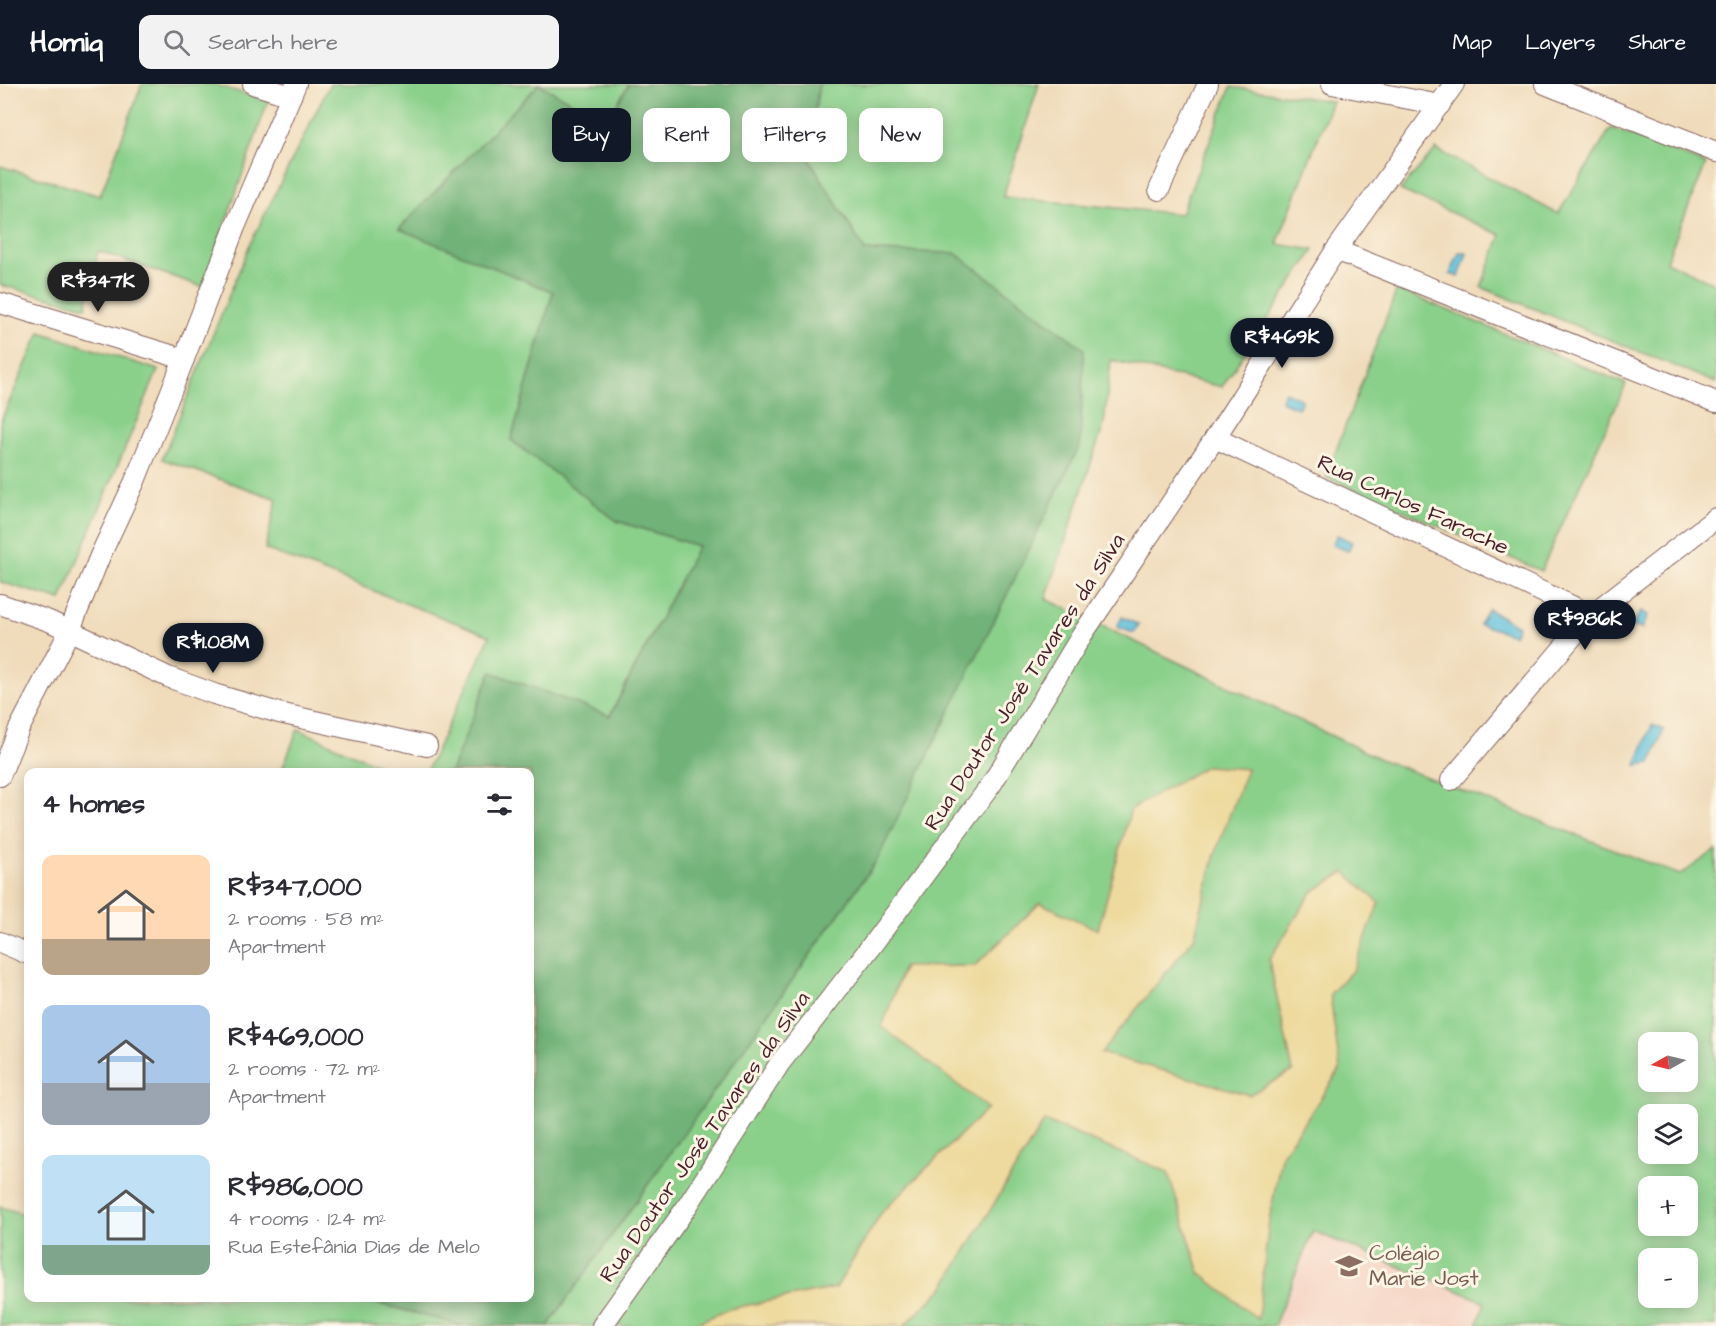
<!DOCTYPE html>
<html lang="en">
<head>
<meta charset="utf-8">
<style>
  :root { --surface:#fff; --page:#f2f2f3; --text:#2b2b33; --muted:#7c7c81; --accent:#111827 }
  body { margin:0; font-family:"Architects Daughter",sans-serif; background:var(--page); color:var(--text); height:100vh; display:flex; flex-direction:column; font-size:22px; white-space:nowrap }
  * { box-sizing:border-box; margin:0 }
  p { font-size:20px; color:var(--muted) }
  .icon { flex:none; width:33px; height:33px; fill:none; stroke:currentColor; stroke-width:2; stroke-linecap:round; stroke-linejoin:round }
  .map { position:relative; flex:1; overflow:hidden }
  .details { position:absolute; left:24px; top:684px; width:510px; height:534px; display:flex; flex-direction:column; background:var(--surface); border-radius:12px; box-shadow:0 3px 15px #0003 }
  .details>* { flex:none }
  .banner { position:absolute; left:552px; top:24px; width:570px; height:54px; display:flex; gap:12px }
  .needle { width:39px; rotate:262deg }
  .tools { position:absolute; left:1638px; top:948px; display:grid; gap:12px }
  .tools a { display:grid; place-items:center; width:60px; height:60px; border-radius:12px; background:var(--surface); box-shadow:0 3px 15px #0003; font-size:30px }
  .price { position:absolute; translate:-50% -51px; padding:0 14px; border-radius:21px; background:var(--accent); color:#fff; font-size:20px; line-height:39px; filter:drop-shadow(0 2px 3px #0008) }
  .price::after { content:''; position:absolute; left:50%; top:36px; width:18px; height:14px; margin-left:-9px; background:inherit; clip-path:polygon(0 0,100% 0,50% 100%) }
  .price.current { background:#222; color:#fff }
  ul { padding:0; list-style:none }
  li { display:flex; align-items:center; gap:18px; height:150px; padding:0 18px }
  li span { display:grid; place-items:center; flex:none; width:168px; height:120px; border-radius:12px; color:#555 }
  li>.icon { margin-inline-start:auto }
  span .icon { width:72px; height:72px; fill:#fffc; stroke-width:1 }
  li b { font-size:26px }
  h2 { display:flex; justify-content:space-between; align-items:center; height:72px; padding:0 18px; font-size:26px }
  .chip { padding:0 21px; border-radius:12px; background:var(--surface); box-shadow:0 3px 15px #0003; font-size:21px; line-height:54px }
  .chip.current { background:var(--accent); color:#fff }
  header { display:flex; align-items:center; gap:36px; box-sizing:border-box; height:84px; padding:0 30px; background:var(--accent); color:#fff }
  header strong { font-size:28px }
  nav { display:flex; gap:33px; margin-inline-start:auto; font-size:21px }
  .search { width:420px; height:54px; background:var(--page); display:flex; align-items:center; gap:15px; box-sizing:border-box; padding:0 21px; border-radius:12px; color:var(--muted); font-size:22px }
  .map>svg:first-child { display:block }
  .built { fill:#f5d2c2 }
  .green { fill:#8ad08b; stroke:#6a785b; stroke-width:1.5; fill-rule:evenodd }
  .forest { fill:#6fb277; stroke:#5c6851; stroke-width:1.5 }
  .sand { fill:#eeda9e; stroke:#9c7c64; stroke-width:1.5 }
  .water { fill:#5dc1db; stroke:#547083; stroke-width:1.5 }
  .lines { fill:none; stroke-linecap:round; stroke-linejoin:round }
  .street-casing { stroke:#84615d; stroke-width:22 }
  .street { stroke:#fff; stroke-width:20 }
  .labels { text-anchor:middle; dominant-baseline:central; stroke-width:6; stroke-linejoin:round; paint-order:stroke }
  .street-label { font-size:22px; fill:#4a1f2b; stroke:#fcf5e5 }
  .education-label { font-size:22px; fill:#785e54; stroke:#fcf5e5; text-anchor:start }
</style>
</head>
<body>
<header>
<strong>Homiq</strong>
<div class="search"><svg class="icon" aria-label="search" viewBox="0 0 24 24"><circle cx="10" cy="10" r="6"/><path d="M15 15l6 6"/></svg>Search here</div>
<nav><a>Map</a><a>Layers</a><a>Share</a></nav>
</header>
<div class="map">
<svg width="1716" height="1242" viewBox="0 0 1716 1242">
  <rect width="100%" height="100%" fill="#fcf5e5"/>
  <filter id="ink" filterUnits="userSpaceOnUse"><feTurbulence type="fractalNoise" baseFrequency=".0167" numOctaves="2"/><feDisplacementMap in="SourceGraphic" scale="12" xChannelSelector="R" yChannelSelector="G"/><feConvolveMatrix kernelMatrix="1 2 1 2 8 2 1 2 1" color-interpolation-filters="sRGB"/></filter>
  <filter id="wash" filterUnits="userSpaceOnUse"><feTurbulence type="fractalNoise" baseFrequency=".008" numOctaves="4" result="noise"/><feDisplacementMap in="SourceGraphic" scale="24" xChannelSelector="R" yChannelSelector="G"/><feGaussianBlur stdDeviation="1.35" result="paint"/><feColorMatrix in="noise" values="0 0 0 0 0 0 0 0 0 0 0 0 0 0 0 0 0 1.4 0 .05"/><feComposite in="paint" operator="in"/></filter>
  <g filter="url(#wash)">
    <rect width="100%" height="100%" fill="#f0dcbb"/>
    <path class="built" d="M1313 1147 1485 1218 1477 1242H1274Z"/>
    <g class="green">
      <path d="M142 0H213L268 17 203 203 98 167 86 223 0 201V82L100 112Z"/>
      <path d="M330 0H629L607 39 553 208 511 356 617 437 698 462 609 633 491 588 451 688H426L490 552 265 465 277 415 162 375 250 160Z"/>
      <path d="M819 0H1039L1003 113 1181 130 1231 3 1332 17 1277 160 1314 166 1222 303 1111 276 1104 340 1046 515 1380 675 1680 791 1716 766V1242H1477L1485 1218 1313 1147 1274 1242H904L943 1204 1044 1037 1168 1088 1200 1189 1269 1137 1281 1072 1340 986 1330 910 1353 885 1345 788 1312 808 1269 877 1293 987 1249 1011 1100 969 1194 854 1215 770 1131 725 1098 847 1040 819 975 882 903 883 883 943 989 1023 882 1128 836 1204 729 1225 690 1242H548L877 776 955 169 865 167 808 73ZM1648 958H1688V998H1648ZM1648 1030H1688V1070H1648ZM1648 1102H1688V1142H1648ZM1648 1174H1688V1214H1648Z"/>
      <path d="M1611 44 1706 80 1666 177 1716 200V299L1481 203 1501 151 1400 106 1436 65 1558 130Z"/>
      <path d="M1397 205 1626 300 1541 487 1326 393Z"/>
      <path d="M40 248 158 286 61 516 0 498V339Z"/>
      <path d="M298 645 393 688H281Z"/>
      <path d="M0 1123 28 1131V1214H358L464 1242H0Z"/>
    </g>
    <path class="forest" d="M539 0 606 38 629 0H819L808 73 865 167 955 169 1084 265 1080 361 877 776 548 1242H464L358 1214H530V688H451L491 588 610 632 698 462 617 437 511 356 553 208 399 145Z"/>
    <path class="sand" d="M1206 682 1247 685 1215 770 1194 854 1101 969 1249 1011 1293 987 1269 876 1312 808 1345 788 1379 819 1353 886 1330 910 1340 986 1281 1072 1269 1137 1258 1235 1200 1189 1168 1088 1044 1037 943 1204 904 1242H690L729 1225 836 1204 882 1128 988 1024 882 943 904 883 975 882 1040 819 1098 846 1131 725Z"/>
    <g class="water">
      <path d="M1459 169H1467L1459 193 1450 190Z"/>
      <path d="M1285 308 1302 316 1298 324 1281 317Z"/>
      <path d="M1337 451 1352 458 1348 467 1332 461Z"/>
      <path d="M1488 525 1518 542 1514 551 1479 540Z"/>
      <path d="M1641 527 1648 531 1642 545 1632 542Z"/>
      <path d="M1122 533 1139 541 1134 549 1117 543Z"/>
      <path d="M1652 641 1664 646 1651 679 1636 681Z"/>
    </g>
  </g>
  <g filter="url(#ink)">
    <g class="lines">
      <defs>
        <g id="street">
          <path d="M253 0 291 12"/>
          <path d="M1332 0 1440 21"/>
          <path d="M1545 0 1716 68"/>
          <path d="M1159 106 1208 0"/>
          <path d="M1336 166 1716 318"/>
          <path d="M0 219 184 275"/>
          <path d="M1215 354 1591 531"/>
          <path d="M0 520 49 537 168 593 214 610 279 629 427 662"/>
          <path d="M0 692 19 645 69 548 100 472 135 397 184 275 235 143 296 0"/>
          <path d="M1451 696 1591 531 1716 434"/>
          <path d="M0 858 28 870"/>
          <path d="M602 1242 686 1124 780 979 863 873 991 701 1082 551 1215 354 1336 166 1454 0"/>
        </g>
      </defs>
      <use href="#street" class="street-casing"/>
      <use href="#street" class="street"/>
    </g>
  </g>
  <defs>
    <symbol id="school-bare" viewBox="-9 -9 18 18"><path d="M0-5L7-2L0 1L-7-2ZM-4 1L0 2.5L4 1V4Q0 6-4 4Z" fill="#8d6e63" stroke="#fcf5e5" stroke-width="2.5" paint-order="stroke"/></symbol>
  </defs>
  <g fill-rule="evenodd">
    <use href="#school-bare" x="1330" y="1163" width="38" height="38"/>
  </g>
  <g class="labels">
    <g class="street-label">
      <text transform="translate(1413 421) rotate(25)">Rua Carlos Farache</text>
      <text transform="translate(1025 598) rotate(-57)">Rua Doutor José Tavares da Silva</text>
      <text transform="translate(705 1053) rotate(-55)">Rua Doutor José Tavares da Silva</text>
    </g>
    <g class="education-label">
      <text x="1369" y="1169">Colégio<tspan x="1369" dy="25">Marie Jost</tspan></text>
    </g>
  </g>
</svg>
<div class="tools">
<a><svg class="needle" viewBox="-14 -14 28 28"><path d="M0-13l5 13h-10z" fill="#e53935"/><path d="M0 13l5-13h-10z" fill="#7c7c81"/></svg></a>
<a><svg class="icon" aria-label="layers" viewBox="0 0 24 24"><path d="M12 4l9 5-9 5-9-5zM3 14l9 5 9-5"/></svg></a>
<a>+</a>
<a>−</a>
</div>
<b class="price current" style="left:98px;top:229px">R$347K</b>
<b class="price" style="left:1282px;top:285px">R$469K</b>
<b class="price" style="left:1585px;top:567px">R$986K</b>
<b class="price" style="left:213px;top:590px">R$1.08M</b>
<div class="banner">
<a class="chip current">Buy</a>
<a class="chip">Rent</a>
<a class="chip">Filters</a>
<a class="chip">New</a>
</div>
<section class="details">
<h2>4 homes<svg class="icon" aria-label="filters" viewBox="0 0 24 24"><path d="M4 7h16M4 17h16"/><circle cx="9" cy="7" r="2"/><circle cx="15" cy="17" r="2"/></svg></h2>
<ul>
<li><span style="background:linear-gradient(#ffd9b3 70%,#b9a48a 0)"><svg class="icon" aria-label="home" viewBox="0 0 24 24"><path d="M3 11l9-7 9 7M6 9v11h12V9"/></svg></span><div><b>R$347,000</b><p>2 rooms · 58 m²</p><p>Apartment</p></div></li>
<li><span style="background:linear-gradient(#a9c7e8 65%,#9aa5b1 0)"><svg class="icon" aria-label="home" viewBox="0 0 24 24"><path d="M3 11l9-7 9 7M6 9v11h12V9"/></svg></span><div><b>R$469,000</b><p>2 rooms · 72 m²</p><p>Apartment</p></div></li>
<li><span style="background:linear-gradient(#bfe0f5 75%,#7fa58c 0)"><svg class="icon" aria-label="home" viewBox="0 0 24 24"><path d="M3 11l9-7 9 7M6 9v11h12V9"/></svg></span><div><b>R$986,000</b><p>4 rooms · 124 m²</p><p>Rua Estefânia Dias de Melo</p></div></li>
</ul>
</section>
</div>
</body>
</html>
